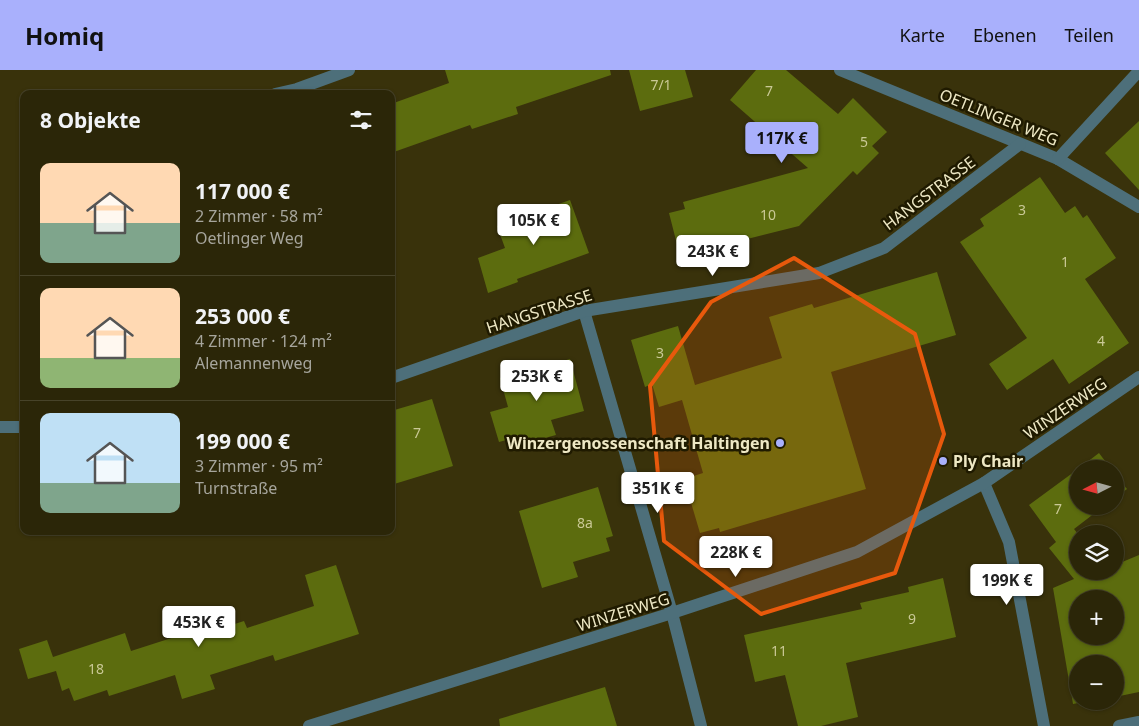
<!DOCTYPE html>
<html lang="de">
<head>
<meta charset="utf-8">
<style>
  :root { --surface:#2b2608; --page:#373216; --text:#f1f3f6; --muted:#a6a59c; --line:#474329; --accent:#a9b0fc }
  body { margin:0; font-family:"Noto Sans",sans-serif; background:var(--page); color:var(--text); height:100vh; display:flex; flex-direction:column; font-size:19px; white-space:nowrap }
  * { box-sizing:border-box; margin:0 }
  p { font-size:16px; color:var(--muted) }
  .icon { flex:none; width:28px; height:28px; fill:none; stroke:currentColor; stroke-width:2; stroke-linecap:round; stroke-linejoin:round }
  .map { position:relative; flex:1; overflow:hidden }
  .side { position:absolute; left:20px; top:20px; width:375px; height:445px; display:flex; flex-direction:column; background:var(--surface); border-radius:10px; box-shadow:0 1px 4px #0004,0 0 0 1px var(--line) }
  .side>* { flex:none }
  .needle { width:32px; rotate:264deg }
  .tools { position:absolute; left:1069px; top:390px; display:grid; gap:10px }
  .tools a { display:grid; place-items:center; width:55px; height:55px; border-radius:50%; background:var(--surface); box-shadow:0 1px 4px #0004,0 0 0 1px var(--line); font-size:25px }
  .price { position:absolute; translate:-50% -42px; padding:0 11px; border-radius:5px; background:#fff; color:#222; font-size:16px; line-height:32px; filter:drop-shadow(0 1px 2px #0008) }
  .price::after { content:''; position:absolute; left:50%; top:30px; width:15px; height:11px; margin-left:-8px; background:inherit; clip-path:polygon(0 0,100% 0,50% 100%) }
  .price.selected { background:var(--accent); color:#111 }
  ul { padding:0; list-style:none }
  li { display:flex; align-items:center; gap:15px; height:125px; padding:0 20px }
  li+li { border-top:1px solid var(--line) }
  li span { display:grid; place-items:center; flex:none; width:140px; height:100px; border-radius:10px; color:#555 }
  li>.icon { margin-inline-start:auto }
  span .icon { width:60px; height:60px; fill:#fffc; stroke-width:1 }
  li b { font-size:21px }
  h2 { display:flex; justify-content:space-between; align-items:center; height:60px; padding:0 20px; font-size:21px }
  header { display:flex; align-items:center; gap:30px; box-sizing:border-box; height:70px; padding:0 25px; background:var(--accent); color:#111 }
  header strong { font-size:24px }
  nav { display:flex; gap:28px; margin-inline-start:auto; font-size:18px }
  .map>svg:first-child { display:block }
  .building { fill:#5c6c0e; fill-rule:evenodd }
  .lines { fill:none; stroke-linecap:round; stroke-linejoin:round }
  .street { stroke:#4d6f7a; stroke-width:12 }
  .marked { fill:#e8590c; fill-opacity:0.2; stroke:#e8590c; stroke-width:4; stroke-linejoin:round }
  .poi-dot { fill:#a9b0fc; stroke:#1f1a00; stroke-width:2 }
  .labels { text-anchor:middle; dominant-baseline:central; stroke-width:5; stroke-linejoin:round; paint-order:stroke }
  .number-label { font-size:14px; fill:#cac996 }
  .street-label { font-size:16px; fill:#eee8c4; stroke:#1f1a00 }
  .poi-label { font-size:16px; font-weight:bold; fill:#eee8c4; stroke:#1f1a00; text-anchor:end }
</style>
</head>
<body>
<header>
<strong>Homiq</strong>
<nav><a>Karte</a><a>Ebenen</a><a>Teilen</a></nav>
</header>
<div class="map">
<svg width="1139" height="656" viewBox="0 0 1139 656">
  <rect width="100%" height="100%" fill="#39320b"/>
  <g class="building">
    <path d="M445 0H610L611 5 516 37 518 44 472 59 470 55 391 83V34L449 13Z"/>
    <path d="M629 0H685L693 27 640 41Z"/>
    <path d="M756 0H786L838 44 853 28 887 62 872 76 879 83 857 105 853 101 799 156 680 186 669 143 685 139 683 132 808 98 730 30Z"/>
    <path d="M1139 51V120L1105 83Z"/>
    <path d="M1040 107 1065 143 1075 136 1083 148 1087 145 1116 188 1085 209 1129 273 1069 314 1053 289 1007 320 989 294 1027 268 960 172 984 156 980 149Z"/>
    <path d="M570 130 589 183 517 209 518 212 488 223 478 188 505 178 497 156Z"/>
    <path d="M937 202 956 265 831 302 866 419 720 462 719 458 700 463 684 409 703 403 682 330 659 337 652 314 645 317 631 270 678 256 695 315 782 288 769 247 812 234 814 238Z"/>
    <path d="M570 289 584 341 551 350 556 365 519 375 517 367 499 372 490 342 508 337 500 308Z"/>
    <path d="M432 329 453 396 391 415V341Z"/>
    <path d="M1099 383 1111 399H1078Z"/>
    <path d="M1078 399V436H1104L1074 459 1078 464V501H1115V495L1139 485V622L1115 627V594H1078V631H1088L1073 634 1053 518 1074 509 1049 478 1056 472 1029 435ZM1078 529H1115V566H1078Z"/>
    <path d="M1115 404 1127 419 1115 428Z"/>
    <path d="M598 417 613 466 606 468 610 481 573 492 578 507 542 518 519 441Z"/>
    <path d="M336 495 359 564 275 591 273 585 210 605 215 619 182 629 175 605 109 626 107 620 74 631 69 618 62 621 56 601 28 609 19 579 47 570 53 587 125 563 131 581 215 554 216 560 244 551 247 558 314 536 305 505Z"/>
    <path d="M943 508 956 567 846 593 858 647 821 656H798L785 605 755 612 744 565 862 539 860 533 909 522 908 517Z"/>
    <path d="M605 617 617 656H500L499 649Z"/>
  </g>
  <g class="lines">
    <g class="street">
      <path d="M840 0 1058 89 1139 137"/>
      <path d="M275 24 297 19 349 0"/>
      <path d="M1058 89 1139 1"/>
      <path d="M584 241 672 543 701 656"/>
      <path d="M391 308 584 241 819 203 884 178 1020 74"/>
      <path d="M0 357H24"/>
      <path d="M984 413 1009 472 1044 656"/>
      <path d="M309 656 672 543 857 482 984 413 1139 307"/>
      <path d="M1119 656 1139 652"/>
    </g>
  </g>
  <path class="marked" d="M794 188 915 264 944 364 895 503 761 544 664 471 650 316 711 232Z"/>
  <g class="poi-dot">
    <circle cx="780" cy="373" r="5"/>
    <circle cx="943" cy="391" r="5"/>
  </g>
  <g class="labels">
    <g class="number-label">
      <text x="661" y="14">7/1</text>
      <text x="769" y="20">7</text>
      <text x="864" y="71">5</text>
      <text x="1022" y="139">3</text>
      <text x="768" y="144">10</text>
      <text x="1065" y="191">1</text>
      <text x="1101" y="270">4</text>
      <text x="660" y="282">3</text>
      <text x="417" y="362">7</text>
      <text x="1058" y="438">7</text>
      <text x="585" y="452">8a</text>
      <text x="912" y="548">9</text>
      <text x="779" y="580">11</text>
      <text x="96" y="598">18</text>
    </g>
    <g class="street-label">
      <text transform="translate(999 47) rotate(22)">OETLINGER WEG</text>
      <text transform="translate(929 123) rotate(-37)">HANGSTRASSE</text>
      <text transform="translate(539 241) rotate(-18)">HANGSTRASSE</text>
      <text transform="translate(1065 338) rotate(-34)">WINZERWEG</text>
      <text transform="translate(623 542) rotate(-17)">WINZERWEG</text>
    </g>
    <g class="poi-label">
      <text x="770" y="373">Winzergenossenschaft Haltingen</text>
      <text x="953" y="391" text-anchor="start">Ply Chair</text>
    </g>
  </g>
</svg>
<div class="tools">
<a><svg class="needle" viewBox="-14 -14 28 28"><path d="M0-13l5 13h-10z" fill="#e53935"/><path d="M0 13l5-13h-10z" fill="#a6a59c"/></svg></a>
<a><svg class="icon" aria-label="layers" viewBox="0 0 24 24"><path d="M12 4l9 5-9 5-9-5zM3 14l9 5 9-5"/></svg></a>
<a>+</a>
<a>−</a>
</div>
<b class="price selected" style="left:782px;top:94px">117K €</b>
<b class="price" style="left:534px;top:176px">105K €</b>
<b class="price" style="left:713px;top:207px">243K €</b>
<b class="price" style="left:537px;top:332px">253K €</b>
<b class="price" style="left:658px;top:444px">351K €</b>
<b class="price" style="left:736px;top:508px">228K €</b>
<b class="price" style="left:1007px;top:536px">199K €</b>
<b class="price" style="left:199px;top:578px">453K €</b>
<section class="side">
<h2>8 Objekte<svg class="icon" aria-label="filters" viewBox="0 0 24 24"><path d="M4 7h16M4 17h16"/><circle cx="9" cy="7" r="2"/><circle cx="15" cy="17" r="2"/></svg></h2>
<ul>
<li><span style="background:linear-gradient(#ffd9b3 60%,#7fa58c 0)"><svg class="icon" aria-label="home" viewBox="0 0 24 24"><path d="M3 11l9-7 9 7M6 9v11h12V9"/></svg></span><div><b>117 000 €</b><p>2 Zimmer · 58 m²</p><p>Oetlinger Weg</p></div></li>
<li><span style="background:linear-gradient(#ffd9b3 70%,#8fb573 0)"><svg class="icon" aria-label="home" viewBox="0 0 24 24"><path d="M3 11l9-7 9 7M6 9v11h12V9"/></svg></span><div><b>253 000 €</b><p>4 Zimmer · 124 m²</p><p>Alemannenweg</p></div></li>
<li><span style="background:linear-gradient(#bfe0f5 70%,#7fa58c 0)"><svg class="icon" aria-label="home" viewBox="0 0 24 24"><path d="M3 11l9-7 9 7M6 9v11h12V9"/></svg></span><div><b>199 000 €</b><p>3 Zimmer · 95 m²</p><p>Turnstraße</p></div></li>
</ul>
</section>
</div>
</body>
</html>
